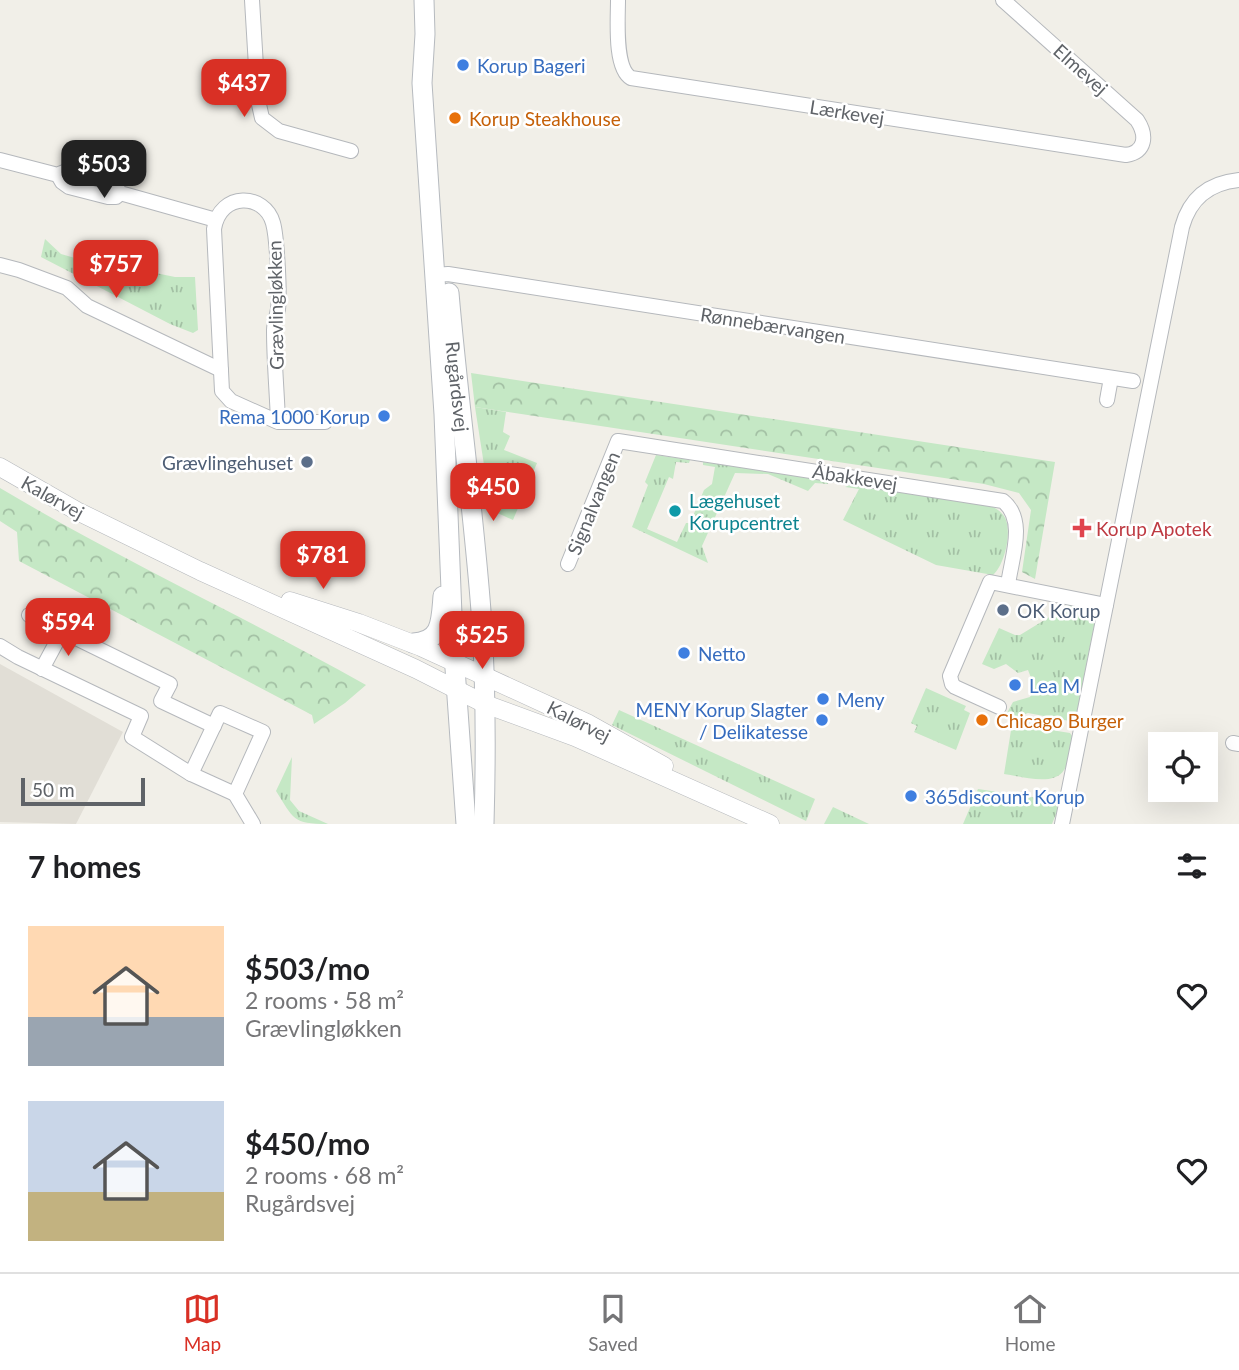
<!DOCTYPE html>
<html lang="en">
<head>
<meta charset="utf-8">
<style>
  :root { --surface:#fff; --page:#f6f6f6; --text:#202124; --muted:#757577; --line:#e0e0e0; --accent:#d93025 }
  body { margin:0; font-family:Lato,sans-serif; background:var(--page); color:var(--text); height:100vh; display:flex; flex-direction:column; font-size:26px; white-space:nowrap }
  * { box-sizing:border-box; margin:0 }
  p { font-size:23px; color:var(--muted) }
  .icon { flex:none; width:38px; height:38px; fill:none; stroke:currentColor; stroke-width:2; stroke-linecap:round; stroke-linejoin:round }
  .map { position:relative; height:824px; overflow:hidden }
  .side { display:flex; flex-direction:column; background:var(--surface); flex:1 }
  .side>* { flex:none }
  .buttons { position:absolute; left:1148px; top:732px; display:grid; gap:14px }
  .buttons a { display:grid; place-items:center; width:70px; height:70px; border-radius:0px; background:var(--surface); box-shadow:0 7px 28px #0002; font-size:35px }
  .scale { position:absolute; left:21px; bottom:18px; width:124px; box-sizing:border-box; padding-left:7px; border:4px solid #5f6368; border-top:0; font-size:19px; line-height:24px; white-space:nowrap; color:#5f6368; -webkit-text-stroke:5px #fff; paint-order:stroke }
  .price { position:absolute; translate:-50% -60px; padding:0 16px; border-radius:14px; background:var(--accent); color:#fff; font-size:23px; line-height:46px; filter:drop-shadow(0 2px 4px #0008) }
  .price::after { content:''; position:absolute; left:50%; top:42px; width:21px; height:16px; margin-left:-10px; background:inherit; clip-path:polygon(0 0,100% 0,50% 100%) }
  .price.active { background:#222; color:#fff }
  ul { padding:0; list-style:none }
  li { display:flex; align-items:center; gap:21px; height:175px; padding:0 28px }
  li span { display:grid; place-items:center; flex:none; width:196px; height:140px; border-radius:0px; color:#555 }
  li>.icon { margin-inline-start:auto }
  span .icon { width:84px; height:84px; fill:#fffc; stroke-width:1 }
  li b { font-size:30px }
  h2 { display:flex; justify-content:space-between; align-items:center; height:84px; padding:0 28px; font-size:30px }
  .menu { display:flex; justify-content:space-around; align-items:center; height:98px; border-top:2px solid var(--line); background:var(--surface); font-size:19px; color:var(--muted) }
  .menu a { display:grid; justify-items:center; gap:4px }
  .menu .active { color:var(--accent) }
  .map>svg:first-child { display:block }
  .education { fill:#e1ded6 }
  .grass { fill:url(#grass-tufts) }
  .forest { fill:url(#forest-crowns) }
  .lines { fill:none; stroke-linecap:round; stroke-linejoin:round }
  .minor-casing { stroke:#b5b8bc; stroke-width:16 }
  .tertiary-casing { stroke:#b5b8bc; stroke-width:19 }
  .secondary-casing { stroke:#b6babf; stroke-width:21 }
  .minor { stroke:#fff; stroke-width:14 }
  .tertiary { stroke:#fff; stroke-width:18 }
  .secondary { stroke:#fff; stroke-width:19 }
  .shop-dot { fill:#3f7fe0; stroke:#fff; stroke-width:2.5 }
  .food-dot { fill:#e8710a; stroke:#fff; stroke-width:2.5 }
  .service-dot { fill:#5c6f8a; stroke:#fff; stroke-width:2.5 }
  .culture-dot { fill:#0f9aa8; stroke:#fff; stroke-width:2.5 }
  .health-dot { fill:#e0444e; stroke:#fff; stroke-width:2.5 }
  .labels { text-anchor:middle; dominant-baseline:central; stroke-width:5; stroke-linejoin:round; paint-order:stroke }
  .shop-label { font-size:19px; fill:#366cbe; stroke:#fff; text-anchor:start }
  .street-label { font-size:19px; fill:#5f6368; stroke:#fff }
  .food-label { font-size:19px; fill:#c56008; stroke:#fff; text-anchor:start }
  .service-label { font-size:19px; fill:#4e5e75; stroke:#fff; text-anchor:end }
  .culture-label { font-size:19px; fill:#0d838f; stroke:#fff; text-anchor:start }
  .health-label { font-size:19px; fill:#be3a42; stroke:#fff; text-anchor:start }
</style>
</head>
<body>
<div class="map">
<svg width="1239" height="824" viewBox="0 0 1239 824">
  <defs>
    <pattern id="grass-tufts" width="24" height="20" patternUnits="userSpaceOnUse" patternTransform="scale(1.75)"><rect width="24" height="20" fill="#c5e8c5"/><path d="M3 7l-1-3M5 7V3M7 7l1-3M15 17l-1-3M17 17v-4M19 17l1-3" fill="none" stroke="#a3c0a4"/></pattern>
    <pattern id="forest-crowns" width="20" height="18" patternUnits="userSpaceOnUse" patternTransform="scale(1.75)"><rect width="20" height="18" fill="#c5e8c5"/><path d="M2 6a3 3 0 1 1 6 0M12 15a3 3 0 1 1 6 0" fill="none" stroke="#a3c0a4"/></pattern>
  </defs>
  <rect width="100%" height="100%" fill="#f1efe8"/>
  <path class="education" d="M0 664 123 732 76 824 0 822Z"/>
  <g class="grass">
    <path d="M45 239 61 254 75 258 81 255 89 263 112 264 123 252 127 254 122 266 175 277H195L198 330 193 333 170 324 41 257Z"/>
    <path d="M475 407 506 412 503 432 510 436 504 450 537 463 513 520 491 510Z"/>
    <path d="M656 455 690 460 689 463 676 462 673 479 669 477 647 529 677 542 686 523H690L704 490 712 484 715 467 703 465V462L825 479 828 484 815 483 808 491 768 474 735 473 702 546 708 563 632 527 648 485 645 482Z"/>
    <path d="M850 485 990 506C996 508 1000 511 1004 516 1013 529 1005 565 993 575L936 565 843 520 859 489 845 487Z"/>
    <path d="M1069 605C1082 606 1091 606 1095 621L1075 722 1028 713 1018 717 1007 713 1013 702 1030 697 1035 688 1028 670 1018 673 1006 664 994 669 982 664 999 628 1015 635H1020Z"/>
    <path d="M926 688 966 706 964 710 970 713 956 750 914 732 917 726 911 723Z"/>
    <path d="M619 710 815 799 806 821 612 725Z"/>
    <path d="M1012 724 1019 728 1026 726 1070 733 1072 736C1070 747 1070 762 1064 770 1054 787 1020 776 1004 774Z"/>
    <path d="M292 757 290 800 299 811 328 824C292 824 294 819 276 791Z"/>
    <path d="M978 789 1051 800 1056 802 1058 809 1052 824H963Z"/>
    <path d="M833 807 869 824H824Z"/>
  </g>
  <g class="forest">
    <path d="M471 373 1055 462 1035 579 1022 572 1031 510 1019 493 984 484 475 407Z"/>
    <path d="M0 488C119 559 245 617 366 685L345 703 314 724 312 715 19 561 17 532 0 521Z"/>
  </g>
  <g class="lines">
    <defs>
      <g id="minor">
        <path d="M252 0 258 100 262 118 279 131 351 151"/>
        <path d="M618 0C618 19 614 68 631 78L1126 155C1146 152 1147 135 1137 120L1003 0"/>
        <path d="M0 160 58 175C69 166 97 173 110 179 115 182 117 188 120 193L216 220"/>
        <path d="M58 175 62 182 69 187 108 197H116L120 193"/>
        <path d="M0 265 19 270 67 288 87 306 221 370"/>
        <path d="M435 275 448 274 1133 381"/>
        <path d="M1107 400 1111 378"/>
        <path d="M278 422C277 392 274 361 274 330 274 323 277 316 278 309 280 294 277 237 273 223 265 193 220 191 214 229L222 391 231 401 278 422H325"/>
        <path d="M568 564 618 441 1003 501C1027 520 1011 559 1008 585"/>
        <path d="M29 615 170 684 161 701 214 726"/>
        <path d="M0 646 18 657 141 716 132 737 191 774 220 713 263 732 235 794"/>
        <path d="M42 669 62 632"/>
        <path d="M999 707 955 687 952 684 950 676 990 582 1106 605"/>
        <path d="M1233 743 1239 744"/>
        <path d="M191 774 235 794 253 824"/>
        <path d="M1062 824 1182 227C1190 198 1209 183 1239 180"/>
      </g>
      <g id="tertiary">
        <path d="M0 467 77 511 200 571 416 669 485 704 575 737 770 824"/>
        <path d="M290 601 359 623 421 647 589 724 664 766"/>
      </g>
      <g id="secondary">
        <path d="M424 0 425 34 422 83 444 414 453 640 466 824"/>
        <path id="s1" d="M449 293C458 399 473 505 481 611 486 682 486 753 484 824"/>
        <path d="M413 643C442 642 441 621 443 596"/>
      </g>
    </defs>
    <use href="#minor" class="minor-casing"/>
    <use href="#tertiary" class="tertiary-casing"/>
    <use href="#secondary" class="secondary-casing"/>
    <use href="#minor" class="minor"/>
    <use href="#tertiary" class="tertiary"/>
    <use href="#secondary" class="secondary"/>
  </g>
  <g class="shop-dot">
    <circle cx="463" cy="65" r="7"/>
    <circle cx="384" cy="416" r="7"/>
    <circle cx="684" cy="653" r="7"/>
    <circle cx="1015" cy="685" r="7"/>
    <circle cx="823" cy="699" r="7"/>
    <circle cx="822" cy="720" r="7"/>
    <circle cx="911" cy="796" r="7"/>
  </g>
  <g class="food-dot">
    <circle cx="455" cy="118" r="7"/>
    <circle cx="982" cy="720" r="7"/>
  </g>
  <g class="service-dot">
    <circle cx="307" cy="462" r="7"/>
    <circle cx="1003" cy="610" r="7"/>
  </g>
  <circle class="culture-dot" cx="675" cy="511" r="7"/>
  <path class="health-dot" d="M1078.5 517.5h7v7h7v7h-7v7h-7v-7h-7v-7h7z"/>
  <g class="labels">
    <g class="shop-label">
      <text x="477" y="65">Korup Bageri</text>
      <text x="370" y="416" text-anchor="end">Rema 1000 Korup</text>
      <text x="698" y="653">Netto</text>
      <text x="1029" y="685">Lea M</text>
      <text x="837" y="699">Meny</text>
      <text x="808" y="709" text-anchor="end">MENY Korup Slagter<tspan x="808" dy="22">/ Delikatesse</tspan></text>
      <text x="925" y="796">365discount Korup</text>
    </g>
    <g class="street-label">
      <text transform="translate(1081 69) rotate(42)">Elmevej</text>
      <text transform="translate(847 112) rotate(9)">Lærkevej</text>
      <text transform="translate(275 305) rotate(-91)">Grævlingløkken</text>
      <text transform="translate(773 325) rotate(9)">Rønnebærvangen</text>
      <text stroke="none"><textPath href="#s1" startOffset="94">Rugårdsvej</textPath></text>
      <text transform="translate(855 477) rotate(9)">Åbakkevej</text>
      <text transform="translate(53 497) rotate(29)">Kalørvej</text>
      <text transform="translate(593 503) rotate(-68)">Signalvangen</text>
      <text transform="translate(579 721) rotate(27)">Kalørvej</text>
    </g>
    <g class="food-label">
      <text x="469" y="118">Korup Steakhouse</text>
      <text x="996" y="720">Chicago Burger</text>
    </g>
    <g class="service-label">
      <text x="293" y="462">Grævlingehuset</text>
      <text x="1017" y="610" text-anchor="start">OK Korup</text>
    </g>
    <g class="culture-label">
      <text x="689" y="500">Lægehuset<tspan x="689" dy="22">Korupcentret</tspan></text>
    </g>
    <g class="health-label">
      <text x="1096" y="528">Korup Apotek</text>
    </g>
  </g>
</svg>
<div class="buttons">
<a><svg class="icon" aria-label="locate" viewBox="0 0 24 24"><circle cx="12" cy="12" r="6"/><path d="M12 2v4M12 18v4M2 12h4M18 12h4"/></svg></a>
</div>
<div class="scale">50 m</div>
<b class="price" style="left:244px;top:119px">$437</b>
<b class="price active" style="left:104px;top:200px">$503</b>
<b class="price" style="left:116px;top:300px">$757</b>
<b class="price" style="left:493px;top:523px">$450</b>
<b class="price" style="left:323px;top:591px">$781</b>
<b class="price" style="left:68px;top:658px">$594</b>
<b class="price" style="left:482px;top:671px">$525</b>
</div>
<section class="side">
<h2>7 homes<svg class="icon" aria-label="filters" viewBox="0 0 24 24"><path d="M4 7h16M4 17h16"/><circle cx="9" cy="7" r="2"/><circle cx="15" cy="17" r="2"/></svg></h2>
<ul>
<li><span style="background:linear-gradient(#ffd9b3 65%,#9aa5b1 0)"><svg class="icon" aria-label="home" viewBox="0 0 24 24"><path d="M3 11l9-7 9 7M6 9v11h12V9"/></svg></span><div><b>$503/mo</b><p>2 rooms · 58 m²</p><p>Grævlingløkken</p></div><svg class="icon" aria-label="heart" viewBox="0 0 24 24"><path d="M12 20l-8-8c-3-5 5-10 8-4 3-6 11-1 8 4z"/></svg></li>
<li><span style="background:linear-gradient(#c9d6e8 65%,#c2b280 0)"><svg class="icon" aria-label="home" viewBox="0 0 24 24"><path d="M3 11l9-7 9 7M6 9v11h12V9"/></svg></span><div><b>$450/mo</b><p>2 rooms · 68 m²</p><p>Rugårdsvej</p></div><svg class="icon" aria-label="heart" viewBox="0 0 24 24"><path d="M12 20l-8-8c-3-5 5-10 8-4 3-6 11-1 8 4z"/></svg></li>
</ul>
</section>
<nav class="menu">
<a class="active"><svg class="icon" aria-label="map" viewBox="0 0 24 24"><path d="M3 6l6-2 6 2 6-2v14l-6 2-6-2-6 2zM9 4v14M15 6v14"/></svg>Map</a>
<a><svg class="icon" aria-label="saved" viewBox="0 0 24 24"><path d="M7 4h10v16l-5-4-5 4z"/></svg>Saved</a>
<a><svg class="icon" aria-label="home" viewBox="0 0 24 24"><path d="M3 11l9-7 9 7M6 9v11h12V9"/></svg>Home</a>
</nav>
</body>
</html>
